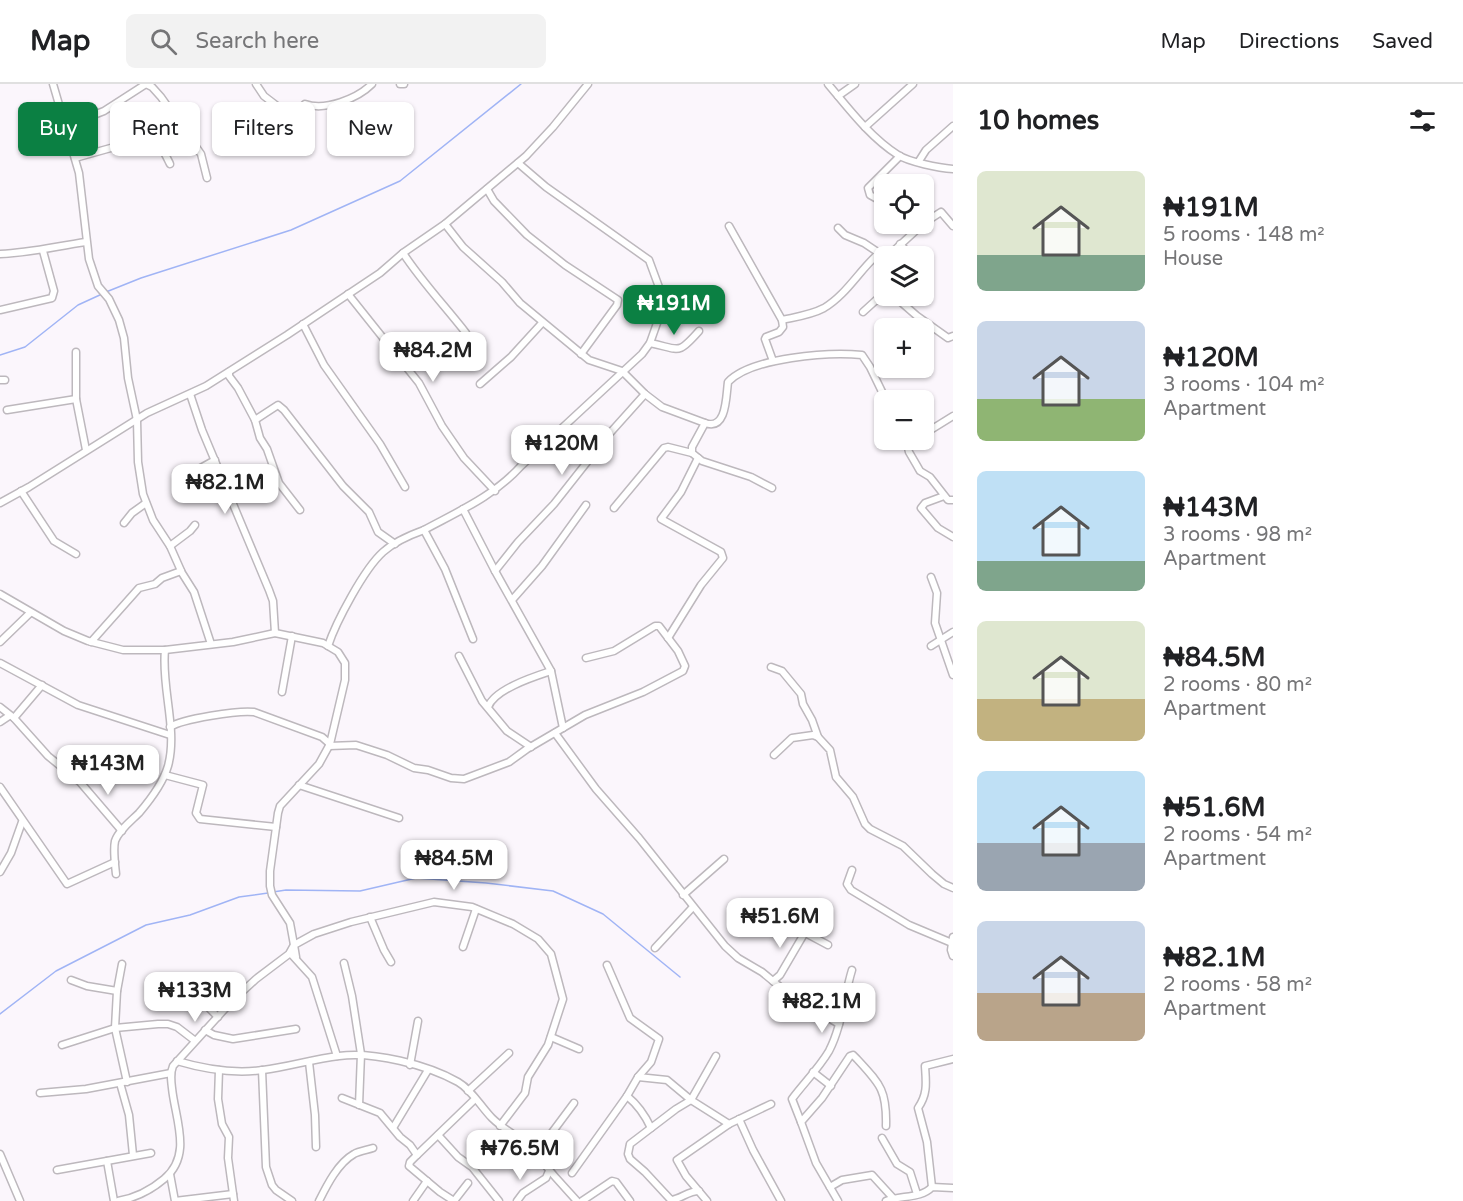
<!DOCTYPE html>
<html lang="en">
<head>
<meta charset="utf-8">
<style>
  :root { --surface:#fff; --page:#f2f2f2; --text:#202124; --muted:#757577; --line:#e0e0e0; --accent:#0b8043 }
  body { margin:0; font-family:"Varela Round",sans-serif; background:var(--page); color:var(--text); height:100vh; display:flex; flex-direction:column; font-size:22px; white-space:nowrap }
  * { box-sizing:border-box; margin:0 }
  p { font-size:20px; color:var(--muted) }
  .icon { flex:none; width:33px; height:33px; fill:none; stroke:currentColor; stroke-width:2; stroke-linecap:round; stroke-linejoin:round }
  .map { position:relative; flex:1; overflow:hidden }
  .drawer { display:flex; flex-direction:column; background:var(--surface); width:510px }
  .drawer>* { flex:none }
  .banner { position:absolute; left:18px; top:18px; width:570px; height:54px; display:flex; gap:12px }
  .buttons { position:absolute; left:874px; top:90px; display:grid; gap:12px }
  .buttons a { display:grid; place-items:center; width:60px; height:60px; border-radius:9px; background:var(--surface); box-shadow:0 2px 4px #0004; font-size:30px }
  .price { position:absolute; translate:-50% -51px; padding:0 14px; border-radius:12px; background:#fff; color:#222; font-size:20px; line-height:39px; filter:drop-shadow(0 2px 3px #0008) }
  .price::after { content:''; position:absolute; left:50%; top:36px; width:18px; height:14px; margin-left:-9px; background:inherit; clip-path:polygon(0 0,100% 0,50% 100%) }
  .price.on { background:var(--accent); color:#fff }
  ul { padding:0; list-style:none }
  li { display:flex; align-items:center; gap:18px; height:150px; padding:0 24px }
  li span { display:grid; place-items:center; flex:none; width:168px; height:120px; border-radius:9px; color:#555 }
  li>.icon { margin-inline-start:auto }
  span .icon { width:72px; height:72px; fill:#fffc; stroke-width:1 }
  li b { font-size:26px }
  h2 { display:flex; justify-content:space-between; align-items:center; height:72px; padding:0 24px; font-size:26px }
  .pill { padding:0 21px; border-radius:9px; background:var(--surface); box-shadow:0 2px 4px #0004; font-size:21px; line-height:54px }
  .pill.on { background:var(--accent); color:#fff }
  header { display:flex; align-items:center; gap:36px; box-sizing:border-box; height:84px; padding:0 30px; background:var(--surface); border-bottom:2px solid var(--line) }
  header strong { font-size:28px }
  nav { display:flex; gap:33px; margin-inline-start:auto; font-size:21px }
  .search { width:420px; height:54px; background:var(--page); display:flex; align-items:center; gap:15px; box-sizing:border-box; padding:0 21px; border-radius:9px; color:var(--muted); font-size:22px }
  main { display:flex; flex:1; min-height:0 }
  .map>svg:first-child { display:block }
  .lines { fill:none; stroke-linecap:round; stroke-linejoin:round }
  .stream { stroke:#a0b4f5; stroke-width:1.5 }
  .minor-casing { stroke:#bdb8bd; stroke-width:9 }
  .minor { stroke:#fff; stroke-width:6 }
</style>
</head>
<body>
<header>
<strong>Map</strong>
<div class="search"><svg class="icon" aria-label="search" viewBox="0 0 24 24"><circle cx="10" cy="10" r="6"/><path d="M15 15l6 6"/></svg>Search here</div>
<nav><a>Map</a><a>Directions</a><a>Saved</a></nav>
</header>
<main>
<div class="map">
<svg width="953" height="1117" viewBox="0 0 953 1117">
  <rect width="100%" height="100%" fill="#fbf6fc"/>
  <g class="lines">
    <g class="stream">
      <path d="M106 208 141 194 291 146 400 97 521 0"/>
      <path d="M0 271 25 263 78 221 102 210"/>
      <path d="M273 808 286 806 360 807 416 794 486 799 553 807 603 830 680 893"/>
      <path d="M0 930 56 887 146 841 190 831 239 813 268 809"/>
    </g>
    <defs>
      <g id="minor">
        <path d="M53 0 79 89 89 175 98 202 109 215 119 236 124 254 128 294 137 336 138 378 143 410 153 436 170 462 182 489 194 508 211 560"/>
        <path d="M146 0 152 3 161 13 201 70 207 94"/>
        <path d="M256 0 264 12 298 38 309 53"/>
        <path d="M400 0H404"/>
        <path d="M828 0C849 25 870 53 898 71 909 78 939 84 953 85"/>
        <path d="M838 12 855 0"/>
        <path d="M292 33 305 20C325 27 357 15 372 0"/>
        <path d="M66 42 104 27 146 0"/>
        <path d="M865 43 913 0"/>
        <path d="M75 74 150 53C160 58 165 70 170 80"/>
        <path d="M919 77 926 66 953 42"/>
        <path d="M487 105 494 117 527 151 565 181 618 216 617 221 581 270"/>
        <path d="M879 116 870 111 868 104 900 72"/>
        <path d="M924 139 941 128 953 142"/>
        <path d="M445 140 463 163 502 198 520 219 589 276 622 287 645 310 662 323 705 339 692 363V369L702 377 751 393 772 404"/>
        <path d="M729 142 782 236 783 243 779 248 766 253 765 255 773 277"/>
        <path d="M838 144 845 151 864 159 885 173"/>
        <path d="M900 160 911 172"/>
        <path d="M403 169C422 198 445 222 466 249"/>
        <path d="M0 170C30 169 57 162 86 158"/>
        <path d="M888 172 923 140"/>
        <path d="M924 185 928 189"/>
        <path d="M348 210 419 299 442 342 464 374 495 407"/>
        <path d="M894 212 917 232 948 254 953 252"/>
        <path d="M0 226 52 214 54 207 43 167"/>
        <path d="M863 228 885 208"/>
        <path d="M782 236C795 233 811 231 824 224 846 211 859 187 878 170"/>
        <path d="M303 240 324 281 380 360 405 403"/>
        <path d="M650 259C680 265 677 272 699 247"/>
        <path d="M76 268V315L86 366"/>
        <path d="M229 288V292L238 304 255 336 260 354 267 365 279 399 300 426"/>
        <path d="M0 296H5"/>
        <path d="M480 300 511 273 542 239"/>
        <path d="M190 310 202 346 269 506 273 517 275 549"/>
        <path d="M7 326 76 315"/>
        <path d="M255 336 278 321 284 326 343 402 369 428 378 448 395 460"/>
        <path d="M705 339C727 347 726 312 728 298 752 273 829 268 862 271L870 283 886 316"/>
        <path d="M924 350 953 332"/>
        <path d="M906 356 909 368 916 380 920 387 930 393 948 416H953"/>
        <path d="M179 396 215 376"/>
        <path d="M21 407 54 457 76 470"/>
        <path d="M944 412 925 419 921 424 938 444 953 453"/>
        <path d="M0 419 29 403 147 329 206 302 287 251 380 189 403 169 445 140 526 72 553 43 588 0"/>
        <path d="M614 424 664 364 668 363 692 369"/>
        <path d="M463 425 495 487 551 587 563 644"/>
        <path d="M124 439 132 429 146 419"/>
        <path d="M424 446C459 427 494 412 521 382L642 270 650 259 663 222V214L649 176 546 103 518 79"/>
        <path d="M170 462 190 447 195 441"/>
        <path d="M495 487 518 458 554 420 610 349 645 310"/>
        <path d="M931 493 937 509 935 539 953 591"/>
        <path d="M0 510 64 547 88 557 123 566H165L233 558 275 549 323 559 338 568 345 579V596L330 660 319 680 280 722 278 729 270 787V802L272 811 290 839 294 861 289 870 256 895 232 917 173 982C170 989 171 996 172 1004 175 1035 193 1071 164 1095 151 1106 135 1114 118 1117"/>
        <path d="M512 516 542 482 586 421"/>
        <path d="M668 554 701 501 723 474 721 468 661 435 681 408 698 374"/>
        <path d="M0 558 30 529"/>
        <path d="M91 558 139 504 155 500 162 494 181 487"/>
        <path d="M328 562C336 538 364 485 383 468 394 458 410 451 424 446L445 485 473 555"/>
        <path d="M931 562 953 548"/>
        <path d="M459 572 482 617 507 647 531 663"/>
        <path d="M0 579 78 621 170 651"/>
        <path d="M771 583 782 587 801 610 803 620 812 636 818 653"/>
        <path d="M282 608 292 552"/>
        <path d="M0 623 14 634 48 672 80 698 122 747"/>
        <path d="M488 623C495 605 533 593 551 587"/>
        <path d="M14 634 42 601"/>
        <path d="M0 638 9 632"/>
        <path d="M170 643C182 635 239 626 254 628L322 653 330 660"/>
        <path d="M555 649 596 705 639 754 725 862 738 874 762 888 791 912 839 940"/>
        <path d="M329 662 356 661 387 671 414 684 428 686 451 694 464 695 509 678 527 665 585 631 643 608 683 587 685 582 678 567 659 542H655L614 567 586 574"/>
        <path d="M774 671 792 654 813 651 818 653 830 666 836 693 853 713 865 740 870 745 903 762 932 790 944 800 953 804"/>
        <path d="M165 691 203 701 196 729 200 735 276 743"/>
        <path d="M299 701 399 734"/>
        <path d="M0 703 67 800 115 778"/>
        <path d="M852 786 847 800 851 806 909 841 952 859"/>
        <path d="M0 788 11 769 22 738"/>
        <path d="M116 790C115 780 113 766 115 757 119 746 131 737 139 729 151 715 163 699 168 682 178 646 161 603 165 566"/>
        <path d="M683 811 724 775"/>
        <path d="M770 830 828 861"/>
        <path d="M370 833 384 866 391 878"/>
        <path d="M953 853 951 866 953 872"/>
        <path d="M463 863 476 825"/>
        <path d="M655 864 692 824"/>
        <path d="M292 871 312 893 337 972"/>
        <path d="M296 873 294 861 314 850 351 838 434 818 472 823 513 840 538 855 551 870 563 915 548 961 528 993 525 1009 500 1042"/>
        <path d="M344 879 352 912 361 970 359 1021"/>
        <path d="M122 880 117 907 115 944 127 998"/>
        <path d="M607 881 630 934 659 955 651 978 638 993 627 1012C638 1021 645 1031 651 1044"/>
        <path d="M71 896 87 902 117 907"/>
        <path d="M182 897 218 933"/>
        <path d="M773 897 780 891 804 850"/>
        <path d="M205 946 214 951 233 955 296 945"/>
        <path d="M551 953 579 965"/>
        <path d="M62 961 115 944 158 940H168L177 943 194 956"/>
        <path d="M716 972 691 1016 729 1040"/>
        <path d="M177 977C204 985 234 990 263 986 288 983 313 975 339 972 373 967 428 981 458 998 472 1006 481 1023 492 1034 505 1047 524 1055 535 1069 548 1085 562 1101 577 1117"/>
        <path d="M309 978 315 1031 316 1063"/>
        <path d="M410 981 418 937"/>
        <path d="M219 986 218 1015 222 1040 229 1053 228 1074 234 1117"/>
        <path d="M262 986 266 1083 272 1101 276 1106 292 1117"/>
        <path d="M813 988 831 1002"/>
        <path d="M638 993 667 996 691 1016 676 1025 630 1060 628 1070 630 1075 645 1088 671 1116C681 1115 688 1107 699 1107"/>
        <path d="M120 999 129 1031 133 1071"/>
        <path d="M468 1007 509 969"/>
        <path d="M40 1009 86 1005 171 989"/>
        <path d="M342 1014 380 1029 400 1053 410 1061 417 1071 410 1078 409 1082 440 1108 454 1117"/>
        <path d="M739 1035 753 1066 781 1117"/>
        <path d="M801 1038 792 1015C804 999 819 984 829 967 842 942 844 912 852 886"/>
        <path d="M393 1044 428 986"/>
        <path d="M438 1051 458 1073 472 1083 499 1117"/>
        <path d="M882 1054 897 1080 910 1088 917 1110"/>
        <path d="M0 1070 20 1117"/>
        <path d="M536 1070 574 1019"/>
        <path d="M417 1071 475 1015"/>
        <path d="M107 1077 114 1117"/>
        <path d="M57 1086 151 1069"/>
        <path d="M572 1089 627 1012"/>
        <path d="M170 1090 175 1117 233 1110"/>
        <path d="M830 1103 842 1096 872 1091 893 1114"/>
        <path d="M932 1103 927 1058 918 1024C928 1010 926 998 925 982L953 975"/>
        <path d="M319 1117C327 1101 338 1079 354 1070 359 1067 367 1066 373 1064"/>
        <path d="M413 1117 427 1097"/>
        <path d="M454 1117 468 1099"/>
        <path d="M517 1117 523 1109 546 1094 549 1087"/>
        <path d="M582 1117 612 1097 616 1098 630 1117"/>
        <path d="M707 1117 686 1092 677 1076 729 1040 771 1020"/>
        <path d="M838 1117 816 1079 801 1038 822 1014 850 972 853 971 857 975C880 1000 887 1006 886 1042"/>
        <path d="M886 1117C900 1111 921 1115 932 1103L953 1104"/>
      </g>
    </defs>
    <use href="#minor" class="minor-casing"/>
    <use href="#minor" class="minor"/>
  </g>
</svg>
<div class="buttons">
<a><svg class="icon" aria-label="locate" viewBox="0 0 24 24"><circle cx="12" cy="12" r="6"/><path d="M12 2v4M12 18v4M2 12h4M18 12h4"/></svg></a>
<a><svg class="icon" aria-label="layers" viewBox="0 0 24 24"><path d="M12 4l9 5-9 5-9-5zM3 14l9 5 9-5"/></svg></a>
<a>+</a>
<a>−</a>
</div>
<b class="price on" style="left:674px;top:252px">₦191M</b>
<b class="price" style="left:433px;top:299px">₦84.2M</b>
<b class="price" style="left:562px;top:392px">₦120M</b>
<b class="price" style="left:225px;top:431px">₦82.1M</b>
<b class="price" style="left:108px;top:712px">₦143M</b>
<b class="price" style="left:454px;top:807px">₦84.5M</b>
<b class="price" style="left:780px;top:865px">₦51.6M</b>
<b class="price" style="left:195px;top:939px">₦133M</b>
<b class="price" style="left:822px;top:950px">₦82.1M</b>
<b class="price" style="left:520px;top:1097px">₦76.5M</b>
<div class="banner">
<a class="pill on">Buy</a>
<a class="pill">Rent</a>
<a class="pill">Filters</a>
<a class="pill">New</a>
</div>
</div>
<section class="drawer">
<h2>10 homes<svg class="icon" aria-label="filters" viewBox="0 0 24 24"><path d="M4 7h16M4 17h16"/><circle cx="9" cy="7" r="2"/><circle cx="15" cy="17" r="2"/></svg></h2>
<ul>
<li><span style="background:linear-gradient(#dfe7d0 70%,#7fa58c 0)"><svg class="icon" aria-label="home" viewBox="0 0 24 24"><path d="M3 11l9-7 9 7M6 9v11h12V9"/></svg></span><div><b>₦191M</b><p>5 rooms · 148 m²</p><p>House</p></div></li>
<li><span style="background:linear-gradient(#c9d6e8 65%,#8fb573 0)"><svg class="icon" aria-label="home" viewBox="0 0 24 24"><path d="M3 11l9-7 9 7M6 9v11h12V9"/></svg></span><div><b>₦120M</b><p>3 rooms · 104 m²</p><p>Apartment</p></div></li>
<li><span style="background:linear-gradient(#bfe0f5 75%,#7fa58c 0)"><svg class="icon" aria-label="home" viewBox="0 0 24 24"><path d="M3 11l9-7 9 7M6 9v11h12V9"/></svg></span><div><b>₦143M</b><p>3 rooms · 98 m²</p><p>Apartment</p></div></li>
<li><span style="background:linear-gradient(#dfe7d0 65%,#c2b280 0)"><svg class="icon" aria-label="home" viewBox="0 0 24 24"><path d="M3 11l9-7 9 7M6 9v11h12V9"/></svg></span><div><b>₦84.5M</b><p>2 rooms · 80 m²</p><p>Apartment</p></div></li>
<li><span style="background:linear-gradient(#bfe0f5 60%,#9aa5b1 0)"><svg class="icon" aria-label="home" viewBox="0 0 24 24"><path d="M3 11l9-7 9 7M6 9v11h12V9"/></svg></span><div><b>₦51.6M</b><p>2 rooms · 54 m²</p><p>Apartment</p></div></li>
<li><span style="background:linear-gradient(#c9d6e8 60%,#b9a48a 0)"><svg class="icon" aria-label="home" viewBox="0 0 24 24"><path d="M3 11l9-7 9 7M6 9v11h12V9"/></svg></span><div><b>₦82.1M</b><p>2 rooms · 58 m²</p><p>Apartment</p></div></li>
</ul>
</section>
</main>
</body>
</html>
